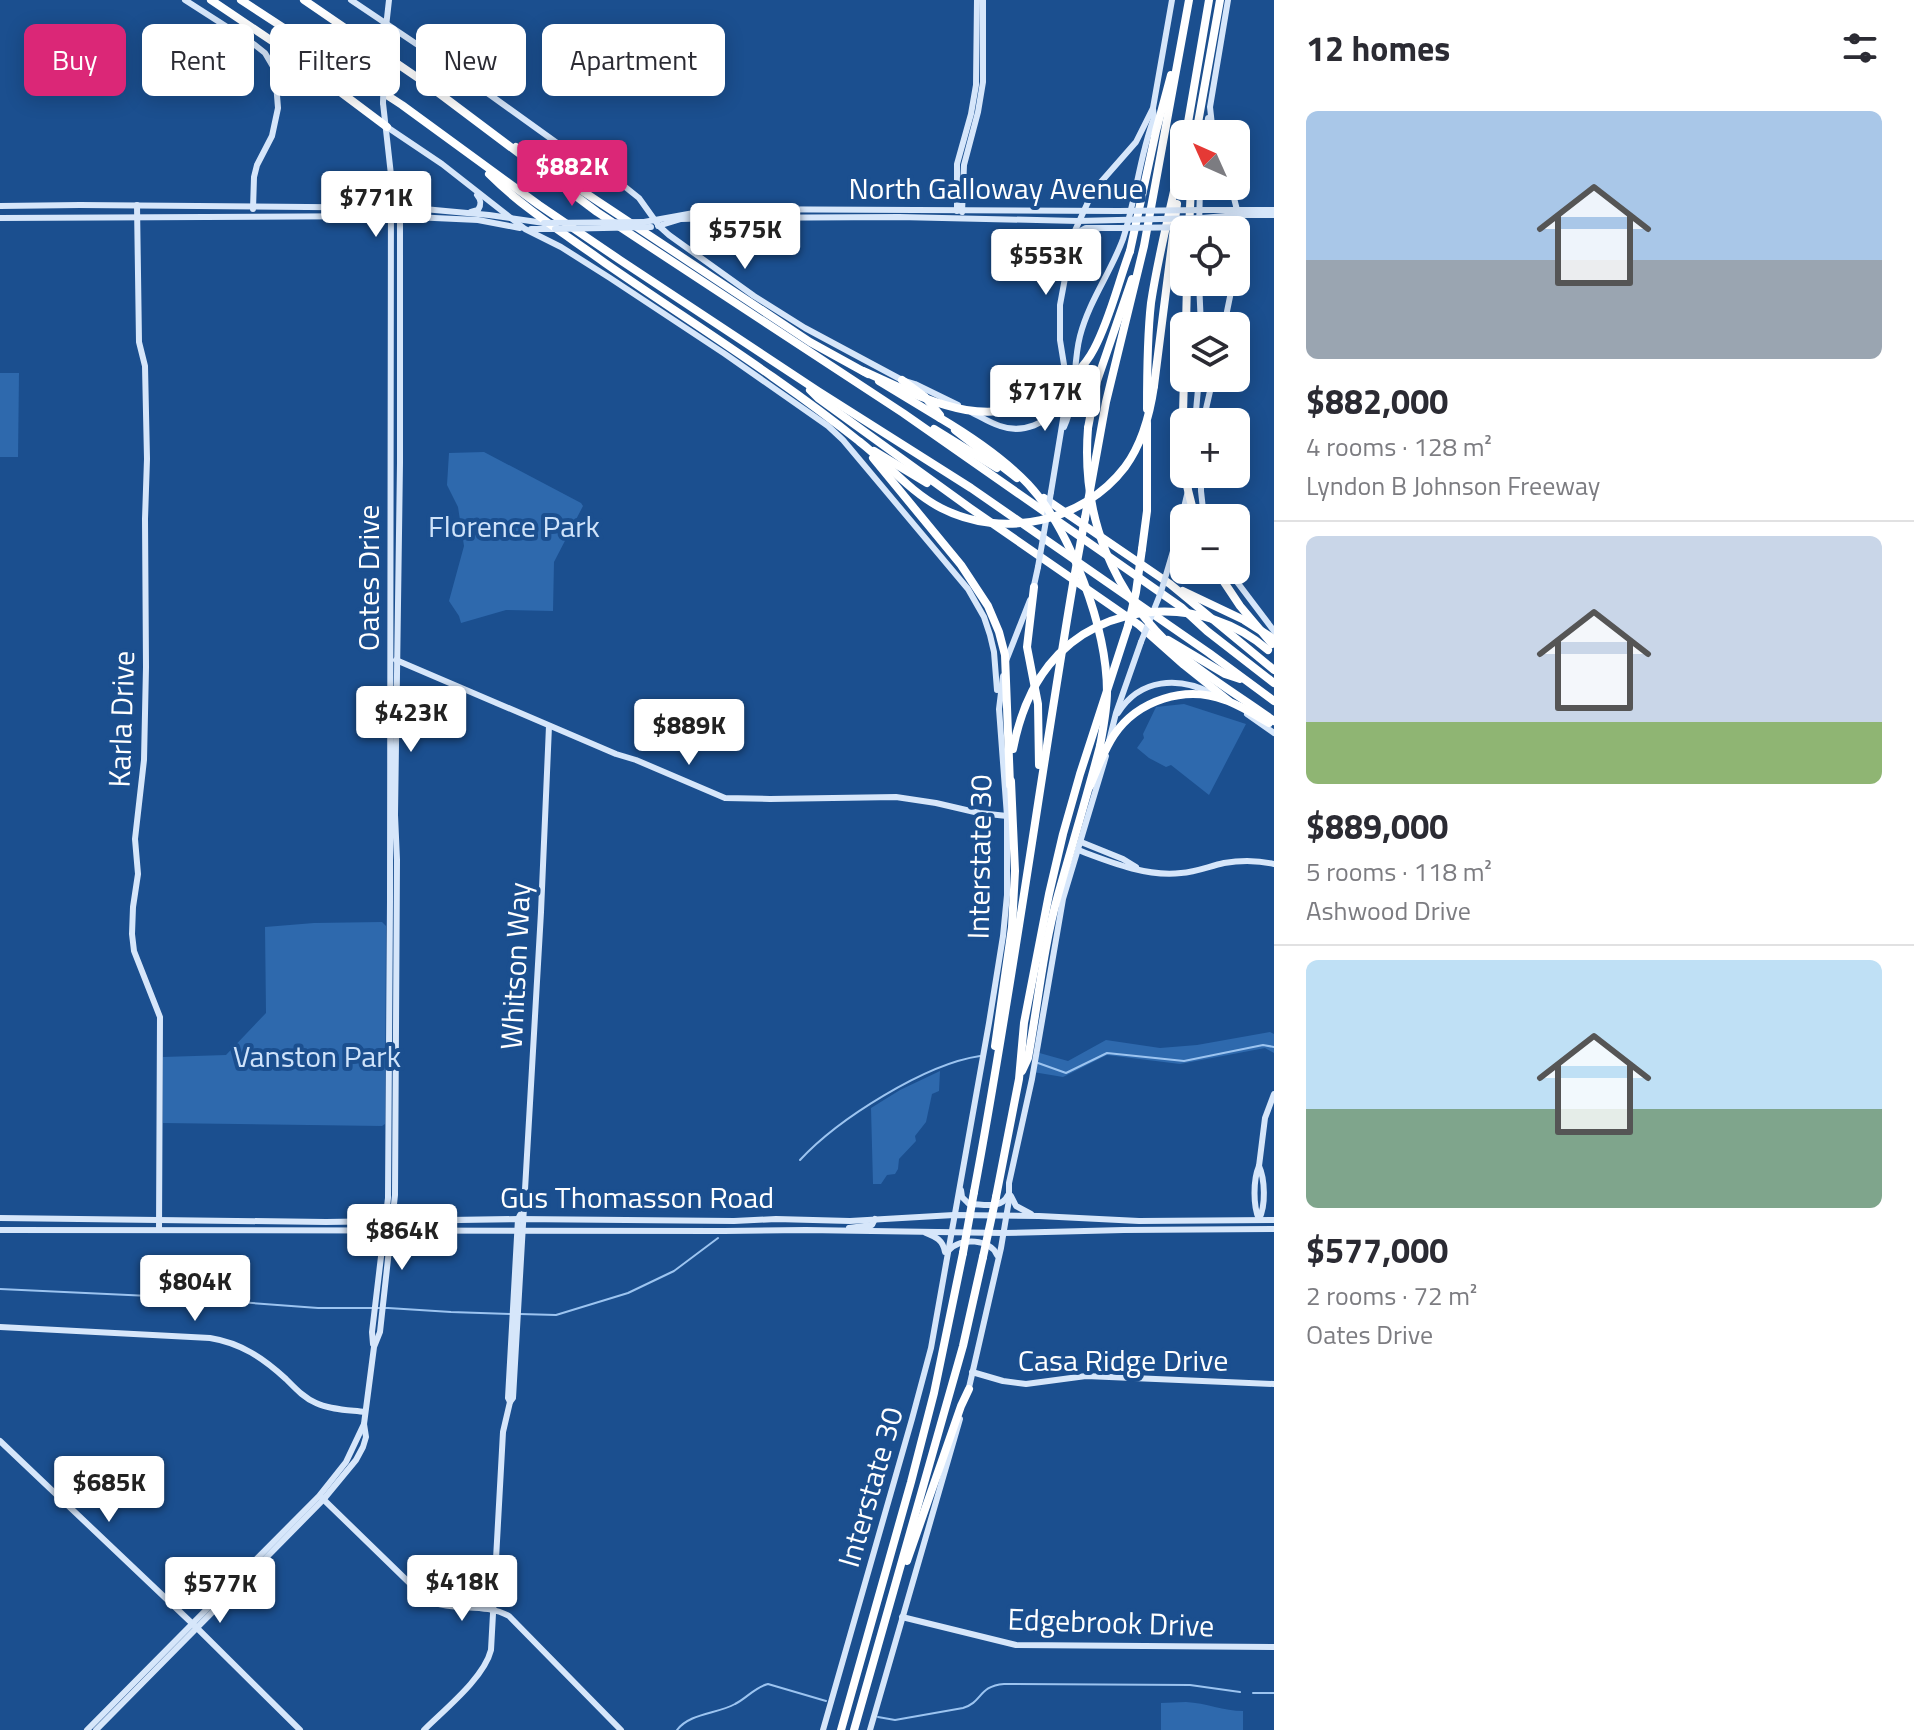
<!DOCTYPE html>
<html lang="en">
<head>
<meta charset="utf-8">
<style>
  :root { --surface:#fff; --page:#f2f2f3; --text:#2b2b33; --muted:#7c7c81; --line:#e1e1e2; --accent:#db2777 }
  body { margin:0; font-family:"Titillium Web",sans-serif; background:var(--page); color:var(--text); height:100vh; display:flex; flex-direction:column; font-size:30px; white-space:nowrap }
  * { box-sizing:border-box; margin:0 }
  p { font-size:26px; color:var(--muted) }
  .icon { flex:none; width:44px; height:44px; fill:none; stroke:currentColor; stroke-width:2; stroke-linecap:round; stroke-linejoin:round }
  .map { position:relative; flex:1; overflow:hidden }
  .side { display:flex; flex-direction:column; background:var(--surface); width:640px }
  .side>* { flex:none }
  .hud { position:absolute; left:24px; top:24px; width:760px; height:72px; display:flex; gap:16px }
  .needle { width:52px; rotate:315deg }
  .fabs { position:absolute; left:1170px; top:120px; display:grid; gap:16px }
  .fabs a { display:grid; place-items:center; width:80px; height:80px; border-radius:12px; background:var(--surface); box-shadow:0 4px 20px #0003; font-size:40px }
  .price { position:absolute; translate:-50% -68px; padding:0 18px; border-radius:8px; background:#fff; color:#222; font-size:26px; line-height:52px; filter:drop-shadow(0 2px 4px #0008) }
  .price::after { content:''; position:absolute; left:50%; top:48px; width:24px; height:18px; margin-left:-12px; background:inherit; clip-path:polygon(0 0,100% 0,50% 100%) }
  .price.on { background:var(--accent); color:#fff }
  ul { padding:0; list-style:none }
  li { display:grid; align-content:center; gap:16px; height:424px; padding:0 32px }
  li+li { border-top:2px solid var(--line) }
  li span { display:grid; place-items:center; height:248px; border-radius:12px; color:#555 }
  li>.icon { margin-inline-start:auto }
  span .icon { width:144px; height:144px; fill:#fffc; stroke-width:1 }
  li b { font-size:34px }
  h2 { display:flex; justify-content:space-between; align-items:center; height:96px; padding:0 32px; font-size:34px }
  .tag { padding:0 28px; border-radius:12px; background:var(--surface); box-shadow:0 4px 20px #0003; font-size:28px; line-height:72px }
  .tag.on { background:var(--accent); color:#fff }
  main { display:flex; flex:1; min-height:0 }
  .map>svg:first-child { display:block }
  .green { fill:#2e69ad }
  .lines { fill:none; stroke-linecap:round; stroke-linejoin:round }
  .stream { stroke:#9cc4f0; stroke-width:2 }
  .secondary { stroke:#d6e6fa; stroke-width:6 }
  .highway { stroke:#fff; stroke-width:8 }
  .secondary-bridge { stroke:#d6e6fa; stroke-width:6 }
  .highway-bridge { stroke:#fff; stroke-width:8 }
  .labels { text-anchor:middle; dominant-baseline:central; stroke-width:8; stroke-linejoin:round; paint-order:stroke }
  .street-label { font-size:30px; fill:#fff; stroke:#1b4f8f }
  .park-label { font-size:30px; fill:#cfe3fa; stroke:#1b4f8f }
</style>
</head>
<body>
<main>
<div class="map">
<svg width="1274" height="1730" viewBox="0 0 1274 1730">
  <rect width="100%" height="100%" fill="#1b4f8f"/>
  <g class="green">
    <path d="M0 373H19L18 457H0Z"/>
    <path d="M484 452 581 503 583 506 554 562 553 611 506 610 461 623 459 616 449 601 464 546 458 507 447 485 449 453Z"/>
    <path d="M1184 704 1246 724 1209 795 1171 765 1166 767 1149 758 1137 748 1144 738 1143 734 1156 707Z"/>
    <path d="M382 922 386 926 385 1124 382 1126 163 1123V1057L226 1055 266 1013 265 927 314 923Z"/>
    <path d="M1270 1032 1274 1034V1053L1265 1048 1180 1064 1107 1055 1063 1077 1033 1072 1036 1052 1068 1061 1106 1040 1160 1048 1197 1045Z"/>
    <path d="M940 1071 939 1091 932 1094 926 1122 915 1136 916 1141 899 1159 898 1169 895 1174 887 1175 881 1184H873L871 1108 900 1090Z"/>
    <path d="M1186 1702C1206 1703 1224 1711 1243 1711V1730H1161V1703Z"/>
  </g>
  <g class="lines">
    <g class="stream">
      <path d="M1038 1063 1066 1073 1107 1053 1184 1061 1263 1045 1274 1047"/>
      <path d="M800 1160C838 1119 925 1064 980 1056"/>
      <path d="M0 1289 171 1297 318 1308H388L451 1312 510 1314"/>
      <path d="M520 1314 556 1315 628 1293 674 1271 718 1238"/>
      <path d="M1253 1693H1274"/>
      <path d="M878 1717 895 1720 963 1708C983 1702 978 1686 1004 1684L1190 1685 1240 1692"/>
      <path d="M677 1730C690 1713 717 1714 735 1704 747 1698 755 1687 768 1684L826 1701"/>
    </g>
    <g class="secondary">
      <path d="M185 0 255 45 265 53 275 70 278 108 272 136 257 165 254 177 253 209"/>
      <path d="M351 0 461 74 564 148 619 182 639 198 659 226 669 235 754 296 805 328 902 380 915 384 958 405"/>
      <path d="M385 36 389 0"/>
      <path d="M387 127 442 164 525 229 561 247 610 278 725 354 828 426 843 440 968 589 984 617 990 635 994 652 997 690"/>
      <path d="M1206 134 1208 118"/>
      <path d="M1213 134 1210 107 1228 0"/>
      <path d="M1231 186 1237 210 1236 242"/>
      <path d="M137 205 139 342 145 366 147 459 145 519 146 667 144 760 135 839 138 874 133 907 132 934 134 951 160 1017 159 1230"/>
      <path d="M0 206 80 205 413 208 489 215 544 223"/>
      <path d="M1202 210H1274"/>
      <path d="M957 211V164L971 114 976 85 977 0"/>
      <path d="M471 212 478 210C482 204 481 200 477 195"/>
      <path d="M962 212 964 165 978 112 983 82V0"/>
      <path d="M0 218 391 216 478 220 520 228"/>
      <path d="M1202 218 1237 215H1274"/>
      <path d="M644 222 716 209 1119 211"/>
      <path d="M658 226 681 219 716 218 899 217 1078 221 1118 220"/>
      <path d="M1202 227H1218L1225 230"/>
      <path d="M531 229H555"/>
      <path d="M1199 230 1200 186"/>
      <path d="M1073 235 1086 228H1120"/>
      <path d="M1199 282 1201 326"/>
      <path d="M1224 326 1233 282"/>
      <path d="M971 412C981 417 990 423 1000 426 1022 434 1049 424 1059 403 1062 397 1063 390 1064 384"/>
      <path d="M1195 422 1199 378"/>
      <path d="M1203 422 1213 378"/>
      <path d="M1064 427C1078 396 1072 367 1080 336 1089 301 1111 272 1123 239 1136 200 1139 157 1154 118L1153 109"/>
      <path d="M1201 474V491L1204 518"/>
      <path d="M1051 492 1066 401V377L1060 340V305L1073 235 1093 191 1136 142 1153 108 1172 0"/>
      <path d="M1176 541 1192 474"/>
      <path d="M1228 570 1274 631"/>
      <path d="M1033 590 1038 567"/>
      <path d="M396 660 616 754 636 760 725 798 770 799 896 797 936 803 979 813 1007 816"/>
      <path d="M1006 661 1030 600"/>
      <path d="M1118 713C1140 678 1179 676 1213 694"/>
      <path d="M1247 714 1274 733"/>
      <path d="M1109 741 1116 713 1141 642"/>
      <path d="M1081 842 1123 859 1136 867"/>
      <path d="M1078 850C1110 862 1146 877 1181 873 1196 872 1210 866 1224 863 1241 860 1257 860 1274 864"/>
      <path d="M1259 1166C1265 1179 1266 1206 1259 1219"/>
      <path d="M961 1190 962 1197 969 1204C983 1204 1001 1210 1008 1195"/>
      <path d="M1011 1196 1016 1206 1031 1214"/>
      <path d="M0 1218 326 1222 518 1219 734 1221 776 1219 850 1221 954 1215 1039 1216 1139 1221 1274 1220"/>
      <path d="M1259 1219C1253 1206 1253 1180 1259 1166L1265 1118 1274 1094"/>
      <path d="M849 1228 872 1225 875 1219"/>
      <path d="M0 1230 724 1231 806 1230 1003 1233 1124 1230 1274 1229"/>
      <path d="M926 1233C936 1237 943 1240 945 1252"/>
      <path d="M949 1250C961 1237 990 1239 997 1255"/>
      <path d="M0 1327 210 1338C241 1343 263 1358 286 1379 295 1388 304 1398 316 1403 331 1410 349 1410 365 1412"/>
      <path d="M373 1344 372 1332 388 1198 390 901 391 175 383 103"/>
      <path d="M972 1372 1003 1381 1026 1384 1086 1376 1274 1384"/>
      <path d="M968 1392 1001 1248 1009 1200V1183L1032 1079 1063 899 1106 756"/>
      <path d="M510 1402 508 1398 518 1219 520 1215"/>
      <path d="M0 1441 197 1628 300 1730"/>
      <path d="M322 1498 427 1600C453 1612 484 1602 509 1616L621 1730"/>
      <path d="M902 1617 1016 1645 1274 1647"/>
      <path d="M87 1730 319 1496 346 1462 364 1424"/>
      <path d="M96 1730 323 1500 356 1460 363 1447 366 1437 364 1424 374 1347 380 1332 395 1195 397 860 395 815 400 463V207"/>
      <path d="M424 1730C445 1709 484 1678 491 1650L503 1432 510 1402 513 1398 541 912 549 726"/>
      <path d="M823 1730 912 1419 931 1348 989 1023 1003 936 1007 895V816L999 709 1003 676"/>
      <path d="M870 1730 960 1419"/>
    </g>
    <g class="highway">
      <path d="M211 0 275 43 387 127"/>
      <path d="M241 0 402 105 539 205 620 260 818 391 971 488 1209 653 1274 701"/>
      <path d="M304 0 424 82 597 212 903 413 1181 607 1207 631 1274 683"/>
      <path d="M1186 134 1209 0"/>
      <path d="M1196 134 1220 0"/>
      <path d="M516 147 810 342 868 374"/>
      <path d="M489 174C524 209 565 234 605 263 690 322 779 377 860 442"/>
      <path d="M1189 230 1191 186"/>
      <path d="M1130 251 1156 131 1171 75"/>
      <path d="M1186 326 1187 282"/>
      <path d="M902 380 925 397 940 415"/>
      <path d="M879 381 940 418"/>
      <path d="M1154 386 1177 204"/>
      <path d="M810 390 818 398 970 508 1139 625 1184 665 1229 701"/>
      <path d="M1147 409C1147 374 1147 338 1151 303 1159 249 1174 197 1184 144"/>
      <path d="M1088 428 1097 381 1132 279"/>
      <path d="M934 429 997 468"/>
      <path d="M955 430 1017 478"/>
      <path d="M874 451 927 483"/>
      <path d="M1184 473 1182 450 1184 378"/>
      <path d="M1044 498 1170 584 1274 670"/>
      <path d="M1085 518 1106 402 1144 246 1189 0"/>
      <path d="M1142 549 1147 511V423"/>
      <path d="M1034 587 1027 647 1038 704 1039 765"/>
      <path d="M1183 591 1244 620 1274 639"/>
      <path d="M1168 640 1225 674 1240 679"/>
      <path d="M995 1046 1012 927 1015 871 1011 781"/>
      <path d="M1022 1071 1028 1058C1038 1004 1043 948 1058 895 1072 845 1087 796 1100 746"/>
      <path d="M974 1192C1012 990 1039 786 1073 584"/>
      <path d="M996 1197 1019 1079 1024 1023 1049 894 1063 834 1080 774 1128 626"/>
      <path d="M907 1561 961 1406 969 1389"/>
      <path d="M841 1730 911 1482 934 1393 963 1253"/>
      <path d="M854 1730 963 1346 983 1257"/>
    </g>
    <g class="secondary-bridge">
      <path d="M383 103 385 36"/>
      <path d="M1119 211 1202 210"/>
      <path d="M1118 220 1202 218"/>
      <path d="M544 223 644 222"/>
      <path d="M1120 228 1202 227"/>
      <path d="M555 229 651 227"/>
      <path d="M1038 567 1051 492"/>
      <path d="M1141 642 1161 592 1176 541"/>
    </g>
    <g class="highway-bridge">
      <path d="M863 371C926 399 987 435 1052 392 1070 380 1084 368 1094 349 1110 319 1118 283 1130 251"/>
      <path d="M940 418C972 437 1002 457 1028 484 1071 530 1107 629 1107 692 1107 710 1103 729 1100 746"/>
      <path d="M1088 428C1081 515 1112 595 1179 653 1208 678 1243 698 1274 721"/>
      <path d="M860 442C887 463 910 492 941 508 1003 540 1083 522 1125 467 1142 444 1150 414 1154 386"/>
      <path d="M873 458 961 565 988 606 999 632 1005 655 1010 785"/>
      <path d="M1184 474 1195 518"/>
      <path d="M1216 570 1240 606 1272 644"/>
      <path d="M1073 584 1085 518"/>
      <path d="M1128 626 1136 592 1142 549"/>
      <path d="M1013 749C1019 718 1029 690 1049 665 1103 598 1205 595 1268 650"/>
      <path d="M1090 786C1097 769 1104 750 1114 735 1138 700 1185 685 1225 700 1240 705 1255 715 1269 723"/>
      <path d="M963 1253 974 1192"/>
      <path d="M983 1257 996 1197"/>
    </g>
  </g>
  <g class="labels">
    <g class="street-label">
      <text x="996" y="188">North Galloway Avenue</text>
      <text transform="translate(368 578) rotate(-90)">Oates Drive</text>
      <text transform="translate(121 719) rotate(-88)">Karla Drive</text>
      <text transform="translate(979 857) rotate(-89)">Interstate 30</text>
      <text transform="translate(515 966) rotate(-87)">Whitson Way</text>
      <text x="637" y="1197">Gus Thomasson Road</text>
      <text x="1123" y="1360">Casa Ridge Drive</text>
      <text transform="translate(870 1487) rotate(-74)">Interstate 30</text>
      <text transform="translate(1111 1622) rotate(2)">Edgebrook Drive</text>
    </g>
    <g class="park-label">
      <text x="514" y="526">Florence Park</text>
      <text x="317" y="1056">Vanston Park</text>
    </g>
  </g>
</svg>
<div class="fabs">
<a><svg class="needle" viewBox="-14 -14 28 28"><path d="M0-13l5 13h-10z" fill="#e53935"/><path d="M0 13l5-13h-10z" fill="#7c7c81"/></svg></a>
<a><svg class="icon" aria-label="locate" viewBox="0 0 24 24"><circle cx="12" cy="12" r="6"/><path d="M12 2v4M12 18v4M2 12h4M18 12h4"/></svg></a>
<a><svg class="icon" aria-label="layers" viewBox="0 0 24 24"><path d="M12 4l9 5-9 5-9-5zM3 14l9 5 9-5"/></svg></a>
<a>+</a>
<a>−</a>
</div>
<b class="price on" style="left:572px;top:208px">$882K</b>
<b class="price" style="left:376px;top:239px">$771K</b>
<b class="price" style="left:745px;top:271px">$575K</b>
<b class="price" style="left:1046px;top:297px">$553K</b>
<b class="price" style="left:1045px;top:433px">$717K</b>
<b class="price" style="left:411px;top:754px">$423K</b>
<b class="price" style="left:689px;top:767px">$889K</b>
<b class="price" style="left:402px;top:1272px">$864K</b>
<b class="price" style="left:195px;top:1323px">$804K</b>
<b class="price" style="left:109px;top:1524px">$685K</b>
<b class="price" style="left:462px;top:1623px">$418K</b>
<b class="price" style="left:220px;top:1625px">$577K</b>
<div class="hud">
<a class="tag on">Buy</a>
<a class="tag">Rent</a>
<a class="tag">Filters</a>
<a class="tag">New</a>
<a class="tag">Apartment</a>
</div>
</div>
<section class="side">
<h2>12 homes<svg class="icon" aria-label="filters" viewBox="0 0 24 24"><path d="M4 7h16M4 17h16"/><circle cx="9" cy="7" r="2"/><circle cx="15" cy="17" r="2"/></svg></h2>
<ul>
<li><span style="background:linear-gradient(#a9c7e8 60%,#9aa5b1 0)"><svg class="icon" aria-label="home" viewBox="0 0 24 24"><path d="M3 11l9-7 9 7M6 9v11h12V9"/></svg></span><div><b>$882,000</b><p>4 rooms · 128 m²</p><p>Lyndon B Johnson Freeway</p></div></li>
<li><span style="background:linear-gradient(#c9d6e8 75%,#8fb573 0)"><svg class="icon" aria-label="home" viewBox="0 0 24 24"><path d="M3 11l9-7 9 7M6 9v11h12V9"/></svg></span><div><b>$889,000</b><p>5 rooms · 118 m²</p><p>Ashwood Drive</p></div></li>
<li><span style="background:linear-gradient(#bfe0f5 60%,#7fa58c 0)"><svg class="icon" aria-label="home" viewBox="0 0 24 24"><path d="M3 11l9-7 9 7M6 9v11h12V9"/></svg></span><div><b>$577,000</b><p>2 rooms · 72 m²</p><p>Oates Drive</p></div></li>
</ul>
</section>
</main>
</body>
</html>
